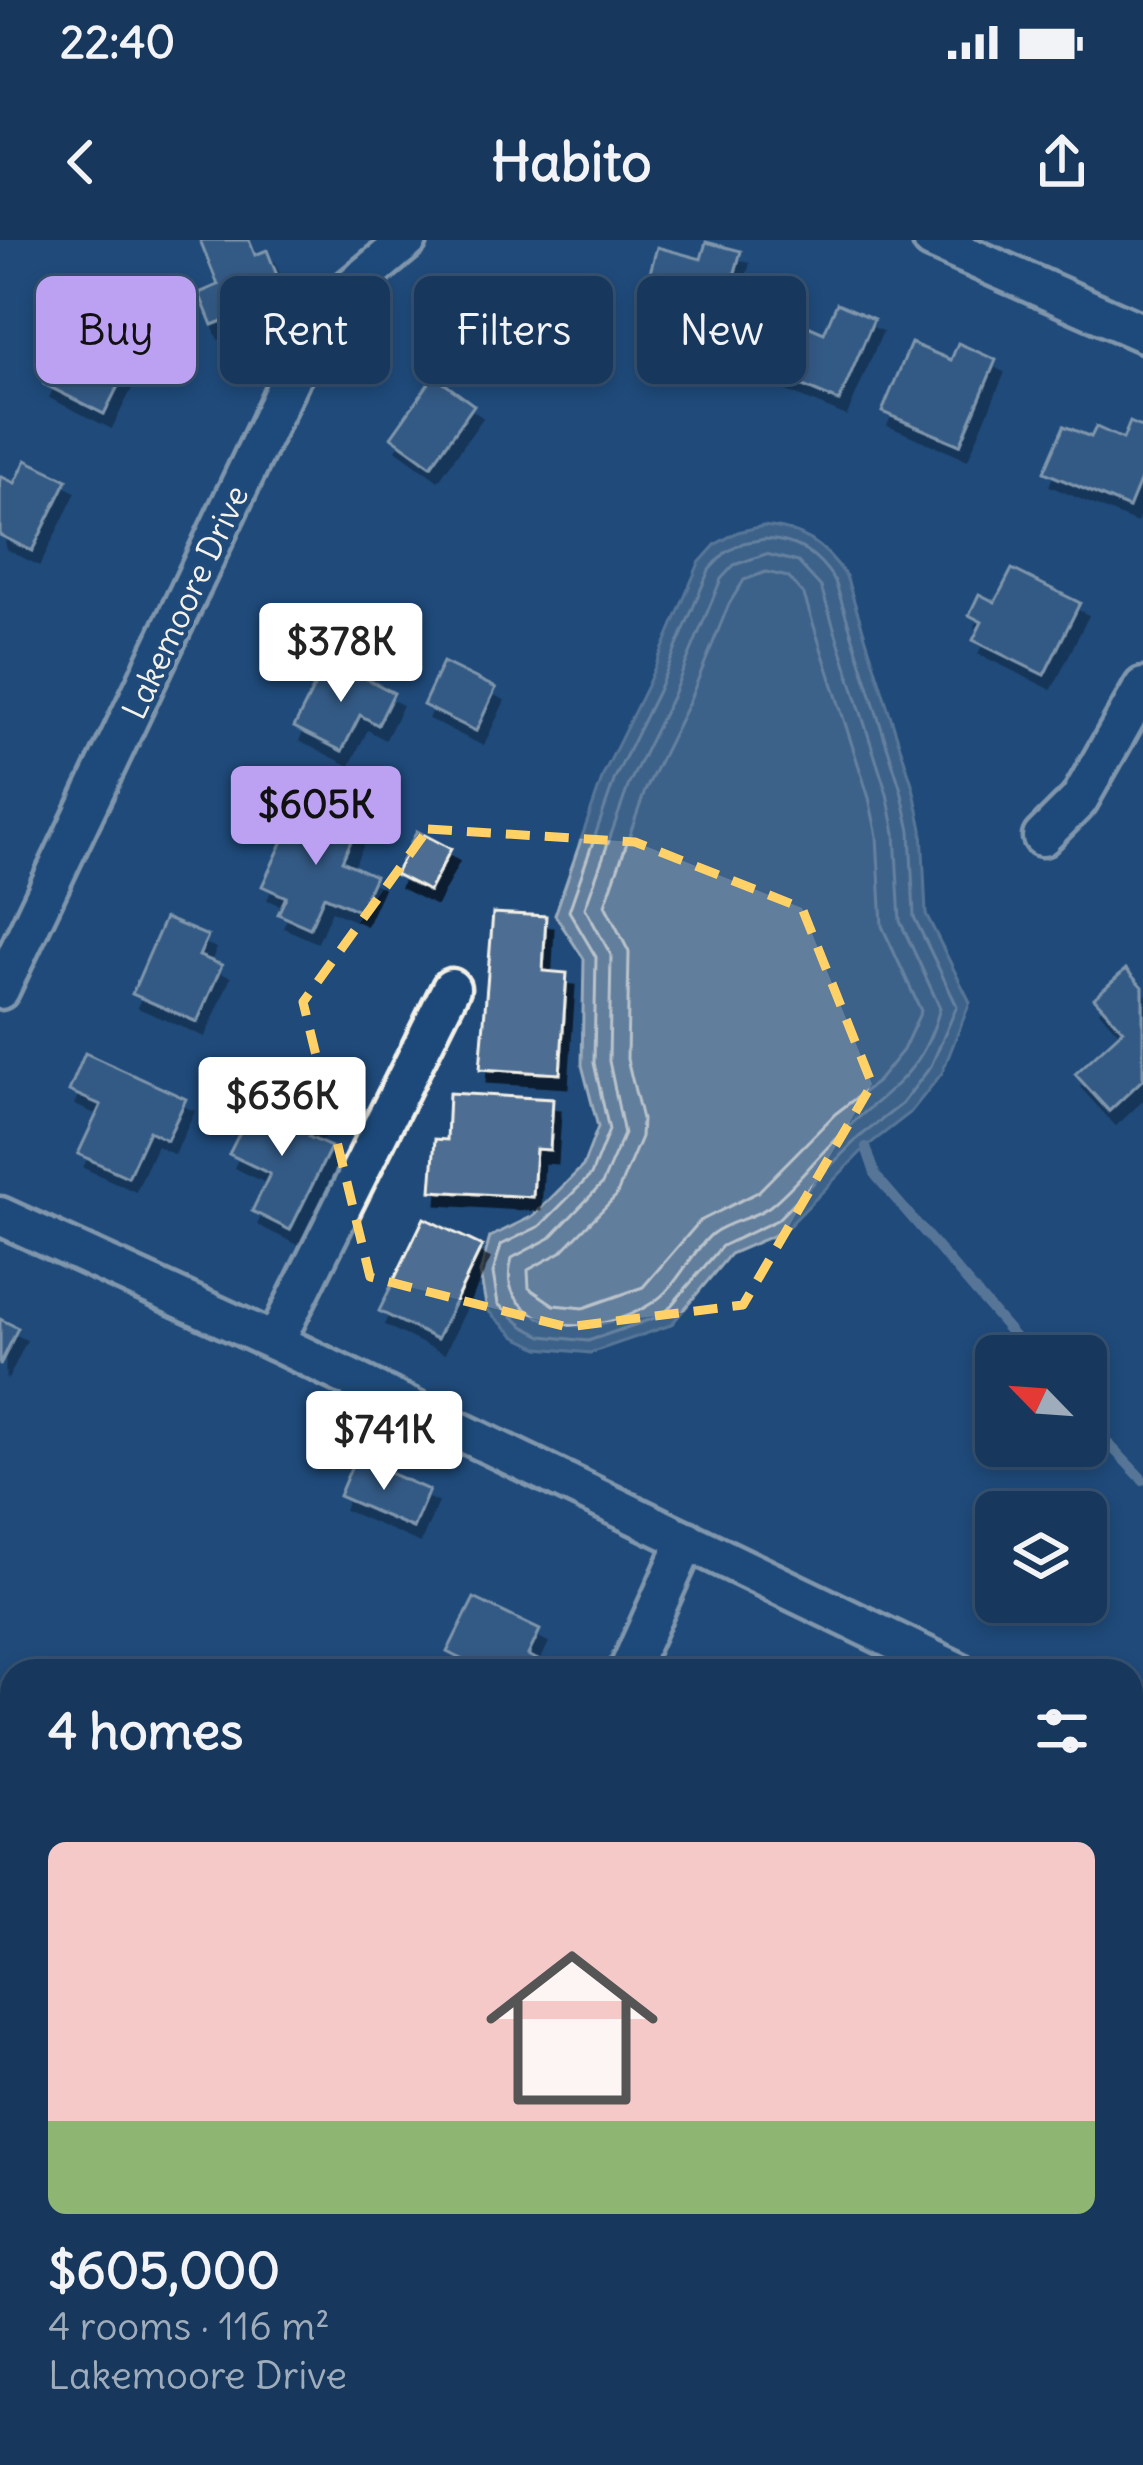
<!DOCTYPE html>
<html lang="en">
<head>
<meta charset="utf-8">
<style>
  :root { --surface:#17385c; --page:#203f62; --text:#f1f3f6; --muted:#9eacbb; --line:#365272; --accent:#bca0f2 }
  body { margin:0; font-family:Delius,sans-serif; background:var(--page); color:var(--text); height:100vh; display:flex; flex-direction:column; font-size:45px; white-space:nowrap }
  * { box-sizing:border-box; margin:0 }
  p { font-size:39px; color:var(--muted) }
  .icon { flex:none; width:66px; height:66px; fill:none; stroke:currentColor; stroke-width:2; stroke-linecap:round; stroke-linejoin:round }
  .map { position:relative; flex:1; overflow:hidden }
  .drawer { position:absolute; left:0px; top:1419px; width:1143px; height:807px; display:flex; flex-direction:column; background:var(--surface); border-radius:36px 36px 0 0; box-shadow:0 6px 18px #0003,0 0 0 3px var(--line) }
  .drawer>* { flex:none }
  .hud { position:absolute; left:36px; top:36px; width:1071px; height:108px; display:flex; gap:24px }
  .needle { width:78px; rotate:295deg }
  .controls { position:absolute; left:975px; top:1095px; display:grid; gap:24px }
  .controls a { display:grid; place-items:center; width:132px; height:132px; border-radius:18px; background:var(--surface); box-shadow:0 6px 18px #0003,0 0 0 3px var(--line); font-size:60px }
  .price { position:absolute; translate:-50% -102px; padding:0 27px; border-radius:12px; background:#fff; color:#222; font-size:39px; line-height:78px; filter:drop-shadow(0 3px 6px #0008) }
  .price::after { content:''; position:absolute; left:50%; top:72px; width:36px; height:27px; margin-left:-18px; background:inherit; clip-path:polygon(0 0,100% 0,50% 100%) }
  .price.selected { background:var(--accent); color:#111 }
  ul { padding:0; list-style:none }
  li { display:grid; align-content:center; gap:24px; height:636px; padding:0 48px }
  li+li { border-top:3px solid var(--line) }
  li span { display:grid; place-items:center; height:372px; border-radius:18px; color:#555 }
  li>.icon { margin-inline-start:auto }
  span .icon { width:216px; height:216px; fill:#fffc; stroke-width:1 }
  li b { font-size:51px }
  h2 { display:flex; justify-content:space-between; align-items:center; height:144px; padding:0 48px; font-size:51px }
  .tag { padding:0 42px; border-radius:18px; background:var(--surface); box-shadow:0 6px 18px #0003,0 0 0 3px var(--line); font-size:42px; line-height:108px }
  .tag.selected { background:var(--accent); color:#111 }
  .status { display:flex; justify-content:space-between; align-items:center; height:84px; padding:0 60px; background:var(--surface); direction:ltr }
  .status svg { height:33px; fill:currentColor }
  header { display:flex; justify-content:space-between; align-items:center; height:156px; padding:0 48px; background:var(--surface); font-size:54px; font-weight:700 }
  .map>svg:first-child { display:block }
  .green { fill:#3a5f88; stroke:#97a8b8; stroke-width:3 }
  .water { fill:#627e9d; stroke:#9cacbb; stroke-width:3 }
  .lines { fill:none; stroke-linecap:round; stroke-linejoin:round }
  .shore { stroke:#bac3ca; stroke-width:3 }
  .stream { stroke:#9cacbb; stroke-width:10 }
  .building { fill:#4d6e92; stroke:#f4f1e8; stroke-width:3; filter:url(#shadow) }
  .minor-casing { stroke:#f4f1e8; stroke-width:45 }
  .minor { stroke:#1f4a7a; stroke-width:36 }
  .marked { fill:none; stroke:#ffd166; stroke-width:9; stroke-dasharray:24 15; stroke-linejoin:round }
  .labels { text-anchor:middle; dominant-baseline:central; stroke-width:9; stroke-linejoin:round; paint-order:stroke }
  .street-label { font-size:33px; fill:#f4f1e8; stroke:#1f4a7a }
</style>
</head>
<body>
<div class="status"><b>22:40</b><svg viewBox="0 0 49 12"><path d="M0 12V9h3v3zM5 12V6h3v6zM10 12V3h3v9zM15 12V0h3v12zM26 1h20v11H26zM47 4h2v5h-2z"/></svg></div>
<header><svg class="icon" aria-label="back" viewBox="0 0 24 24"><path d="M15 5l-7 7 7 7"/></svg>Habito<svg class="icon" aria-label="share" viewBox="0 0 24 24"><path d="M12 15V3M7 8l5-5 5 5M5 13v7h14v-7"/></svg></header>
<div class="map">
<svg width="1143" height="2225" viewBox="0 0 1143 2225">
  <defs>
    <filter id="shadow"><feDropShadow dx="7" dy="13" stdDeviation="0" flood-color="#0009"/></filter>
  </defs>
  <rect width="100%" height="100%" fill="#1f4a7a"/>
  <filter id="ink" filterUnits="userSpaceOnUse"><feTurbulence type="fractalNoise" baseFrequency=".00833" numOctaves="2"/><feDisplacementMap in="SourceGraphic" scale="24" xChannelSelector="R" yChannelSelector="G"/><feConvolveMatrix kernelMatrix="1 2 1 2 8 2 1 2 1" color-interpolation-filters="sRGB"/></filter>
  <g filter="url(#ink)">
    <path class="green" d="M1131 1511 1143 1517V2225H768L773 2214H1131Z"/>
    <path class="water" d="M763 286C802 289 824 304 846 336L913 547 922 589 926 674 970 762 942 833 910 873 866 907 784 991 730 1014 671 1085 590 1113 539 1108 516 1097 487 1070 480 1033 490 997 533 976 583 926 598 887 582 825 584 719 555 675 604 533 647 446 699 323 716 304 738 292Z"/>
    <g class="lines">
      <g class="shore">
        <path d="M765 299C798 301 817 313 835 341L901 550 910 591 914 677 957 766 931 826 902 864 858 898 777 980 722 1006 663 1075 588 1101 542 1096 523 1086 498 1064 493 1033 501 1005 540 986 591 935 609 890 594 823 596 717 569 671 615 538 658 451 709 330 725 313 743 303Z"/>
        <path d="M766 314 798 322 821 347 887 554 895 593 900 681 940 768C922 834 893 846 847 888 820 912 798 944 770 966 753 979 728 981 712 994 690 1013 677 1048 652 1063 616 1086 558 1098 524 1067 508 1052 507 1038 512 1018L550 998 602 944 624 894 609 821 611 715 585 668 629 544 672 457 721 339 734 325Z"/>
        <path d="M766 332 788 337 804 355 869 558 877 596 882 686 921 771 903 810 878 841 835 874 758 952 700 981 643 1047 583 1068 554 1065 529 1048 528 1030 561 1012 616 956 641 897 642 879 627 819 629 712 605 665 645 551 688 464 729 364 744 340Z"/>
      </g>
      <g class="stream">
        <path d="M866 907 876 936 1031 1116"/>
        <path d="M1086 1180 1143 1240"/>
      </g>
    </g>
    <g class="building">
      <path d="M200 0H249L255 15 267 10 285 56 212 85 199 53 218 45Z"/>
      <path d="M706 2 741 11 720 86 641 65 657 7 701 19Z"/>
      <path d="M837 63 874 79 839 161 757 127 780 74 824 93Z"/>
      <path d="M81 72 140 102 104 174 44 144Z"/>
      <path d="M911 103 951 120 958 103 996 120 960 205 882 172Z"/>
      <path d="M434 136 474 165 431 226 391 197Z"/>
      <path d="M1130 182 1143 188V234L1129 268 1044 232 1064 186 1091 197 1096 187 1123 199Z"/>
      <path d="M26 220 67 240 32 311 0 295V236L15 243Z"/>
      <path d="M1012 329 1080 363 1044 435 973 400 982 382 969 375 979 354 995 362Z"/>
      <path d="M328 419 394 453 378 485 360 475 342 511 294 487Z"/>
      <path d="M443 422 496 448 476 491 423 465Z"/>
      <path d="M300 564 356 590 342 621 375 636 359 671 324 656 310 688 278 674 286 657 262 646Z"/>
      <path d="M417 591 451 609 429 651 395 634Z"/>
      <path d="M493 673 546 676 543 731 567 733 560 834 480 829Z"/>
      <path d="M165 678 208 696 199 716 222 725 197 782 132 754Z"/>
      <path d="M1126 729 1143 748V839L1109 871 1075 834 1123 790 1094 758Z"/>
      <path d="M85 813 186 859 167 900 149 891 128 937 78 914 101 865 69 851Z"/>
      <path d="M449 853 553 859 550 910 536 909 533 957 431 951 435 899 447 900Z"/>
      <path d="M282 860 319 878 309 897 331 907 290 990 252 971 270 934 229 914 252 868 273 878Z"/>
      <path d="M424 978 482 1006 437 1099 379 1071Z"/>
      <path d="M0 1079 18 1088 0 1125Z"/>
      <path d="M355 1218 429 1250 413 1288 339 1256Z"/>
      <path d="M474 1358 540 1390 528 1415 551 1427 549 1431H485L447 1412Z"/>
      <path d="M5 1710 12 1727V1832L0 1837V1712Z"/>
      <path d="M0 1937 12 1947V1973L0 1987Z"/>
      <path d="M94 2214H145L140 2225H89Z"/>
    </g>
    <g class="lines">
      <defs>
        <g id="minor">
          <path d="M932 0 1143 93"/>
          <path d="M1042 597 1079 560 1143 447"/>
          <path d="M0 750 291 137 349 49 408 0"/>
          <path d="M0 976 275 1102 957 1431"/>
          <path d="M275 1102 451 748"/>
          <path d="M628 1431 687 1300"/>
          <path d="M1131 1511 1143 1516"/>
          <path d="M265 2225 270 2214"/>
        </g>
      </defs>
      <use href="#minor" class="minor-casing"/>
      <use href="#minor" class="minor"/>
    </g>
  </g>
  <path d="M0 0H1143V2225H0ZM428 589 635 602 802 668 872 844 743 1065 567 1087 370 1037 303 762Z" fill="#1f4a7a" fill-opacity=".55" fill-rule="evenodd"/>
  <path class="marked" d="M428 589 635 602 802 668 872 844 743 1065 567 1087 370 1037 303 762Z"/>
  <g class="labels">
    <g class="street-label">
      <text transform="translate(185 362) rotate(-65)">Lakemoore Drive</text>
    </g>
  </g>
</svg>
<div class="controls">
<a><svg class="needle" viewBox="-14 -14 28 28"><path d="M0-13l5 13h-10z" fill="#e53935"/><path d="M0 13l5-13h-10z" fill="#9eacbb"/></svg></a>
<a><svg class="icon" aria-label="layers" viewBox="0 0 24 24"><path d="M12 4l9 5-9 5-9-5zM3 14l9 5 9-5"/></svg></a>
</div>
<b class="price" style="left:341px;top:465px">$378K</b>
<b class="price selected" style="left:316px;top:628px">$605K</b>
<b class="price" style="left:282px;top:919px">$636K</b>
<b class="price" style="left:384px;top:1253px">$741K</b>
<div class="hud">
<a class="tag selected">Buy</a>
<a class="tag">Rent</a>
<a class="tag">Filters</a>
<a class="tag">New</a>
</div>
<section class="drawer">
<h2>4 homes<svg class="icon" aria-label="filters" viewBox="0 0 24 24"><path d="M4 7h16M4 17h16"/><circle cx="9" cy="7" r="2"/><circle cx="15" cy="17" r="2"/></svg></h2>
<ul>
<li><span style="background:linear-gradient(#f6c9c9 75%,#8fb573 0)"><svg class="icon" aria-label="home" viewBox="0 0 24 24"><path d="M3 11l9-7 9 7M6 9v11h12V9"/></svg></span><div><b>$605,000</b><p>4 rooms · 116 m²</p><p>Lakemoore Drive</p></div></li>
</ul>
</section>
</div>
</body>
</html>
